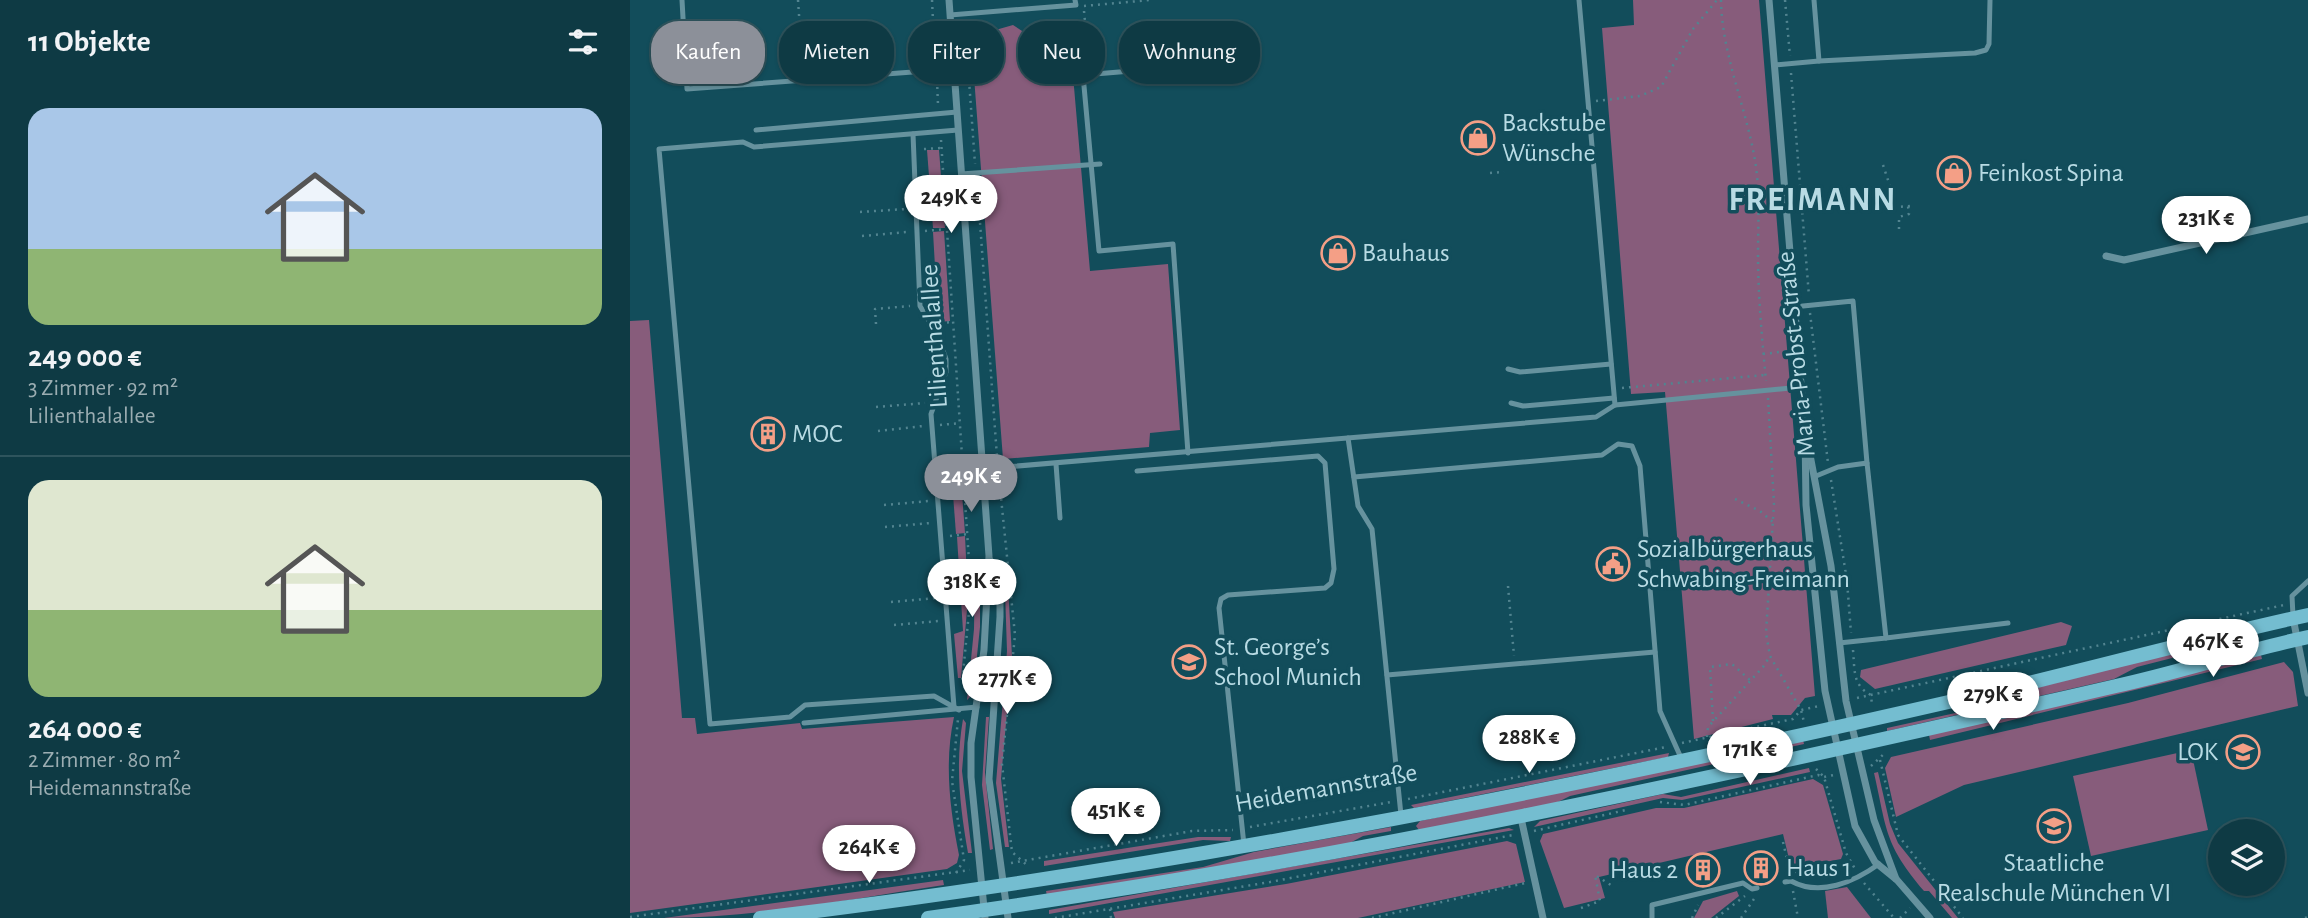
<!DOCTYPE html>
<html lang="de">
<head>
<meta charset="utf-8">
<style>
  :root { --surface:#0e3a44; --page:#17414b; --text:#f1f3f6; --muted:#9badb2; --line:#2e545d; --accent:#8c9099 }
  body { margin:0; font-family:"Alegreya Sans",sans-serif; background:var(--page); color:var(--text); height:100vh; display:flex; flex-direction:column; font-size:26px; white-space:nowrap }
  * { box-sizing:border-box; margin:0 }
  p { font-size:23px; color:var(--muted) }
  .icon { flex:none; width:38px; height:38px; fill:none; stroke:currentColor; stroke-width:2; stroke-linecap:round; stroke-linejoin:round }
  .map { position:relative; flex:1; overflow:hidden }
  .details { display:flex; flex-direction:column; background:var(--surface); width:630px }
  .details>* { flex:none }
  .banner { position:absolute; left:21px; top:21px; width:665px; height:63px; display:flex; gap:14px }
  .buttons { position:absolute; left:1578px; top:819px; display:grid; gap:14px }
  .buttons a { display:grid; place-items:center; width:77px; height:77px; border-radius:50%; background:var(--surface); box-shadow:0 2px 5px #0004,0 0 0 2px var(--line); font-size:35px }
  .price { position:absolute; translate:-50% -60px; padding:0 16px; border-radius:24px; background:#fff; color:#222; font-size:23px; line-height:46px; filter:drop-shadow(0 2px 4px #0008) }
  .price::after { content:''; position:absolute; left:50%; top:42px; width:21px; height:16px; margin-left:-10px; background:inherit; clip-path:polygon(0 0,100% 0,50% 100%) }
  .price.selected { background:var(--accent); color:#fff }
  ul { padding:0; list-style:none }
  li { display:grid; align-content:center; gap:14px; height:371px; padding:0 28px }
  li+li { border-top:2px solid var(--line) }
  li span { display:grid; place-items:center; height:217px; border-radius:21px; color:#555 }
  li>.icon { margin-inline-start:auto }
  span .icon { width:126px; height:126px; fill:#fffc; stroke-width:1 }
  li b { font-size:30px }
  h2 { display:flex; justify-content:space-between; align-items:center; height:84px; padding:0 28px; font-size:30px }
  .tag { padding:0 24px; border-radius:28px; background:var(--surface); box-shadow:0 2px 5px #0004,0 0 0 2px var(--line); font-size:24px; line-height:63px }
  .tag.selected { background:var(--accent); color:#fff }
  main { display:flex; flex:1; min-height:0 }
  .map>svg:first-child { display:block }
  .green { fill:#875c7b }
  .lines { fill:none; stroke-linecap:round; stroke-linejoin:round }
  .path { stroke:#528490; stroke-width:2.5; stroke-dasharray:2 5; stroke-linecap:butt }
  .lane { stroke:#66929e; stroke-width:5 }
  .street { stroke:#66929e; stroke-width:7 }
  .secondary { stroke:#74bdd0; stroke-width:14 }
  .labels { text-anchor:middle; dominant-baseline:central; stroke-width:7; stroke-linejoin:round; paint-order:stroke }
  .poi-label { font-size:26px; fill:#b8dbe4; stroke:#124d5b; text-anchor:start }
  .street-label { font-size:26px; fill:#b8dbe4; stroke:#124d5b }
  .district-label { font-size:33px; font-weight:bold; letter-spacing:2px; fill:#b8dbe4; stroke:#124d5b }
</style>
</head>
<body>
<main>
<section class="details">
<h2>11 Objekte<svg class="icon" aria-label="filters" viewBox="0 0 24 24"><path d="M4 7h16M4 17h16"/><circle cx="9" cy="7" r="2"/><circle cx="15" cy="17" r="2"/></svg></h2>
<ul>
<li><span style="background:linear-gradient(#a9c7e8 65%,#8fb573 0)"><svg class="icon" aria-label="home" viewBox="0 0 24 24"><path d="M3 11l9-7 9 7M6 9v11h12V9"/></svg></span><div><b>249 000 €</b><p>3 Zimmer · 92 m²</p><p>Lilienthalallee</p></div></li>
<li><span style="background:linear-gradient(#dfe7d0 60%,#8fb573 0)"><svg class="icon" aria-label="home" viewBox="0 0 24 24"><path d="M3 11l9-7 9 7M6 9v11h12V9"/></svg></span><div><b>264 000 €</b><p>2 Zimmer · 80 m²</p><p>Heidemannstraße</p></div></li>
</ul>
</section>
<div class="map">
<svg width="1678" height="918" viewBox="0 0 1678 918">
  <rect width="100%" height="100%" fill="#124d5b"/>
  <g class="green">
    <path d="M1003 0H1129L1185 696 1175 698 1161 715H1142L1143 719 1064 739 1035 392 1001 394 972 28 1004 25Z"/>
    <path d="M383 25 442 64 460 271 538 264 550 430 520 433 519 447 373 459 341 37Z"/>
    <path d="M297 150H309L315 228H303Z"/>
    <path d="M314 231 320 321 309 322C299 312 294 302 296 287L306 284 303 232Z"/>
    <path d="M19 320 52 718H65L67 734 170 723 172 729 324 717C314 763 320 810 329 855L327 863 317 869 0 913V321Z"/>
    <path d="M330 467 335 533 326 534 321 468Z"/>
    <path d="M335 536 338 599 331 678H328L324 634 333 631 327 537Z"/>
    <path d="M345 564 350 568V627L343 694 337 700 344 629Z"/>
    <path d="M378 586 382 656 371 779 379 847H375L366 783 377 651 375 591Z"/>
    <path d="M1431 622 1442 626 1436 645 1245 689 1230 677 1231 670Z"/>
    <path d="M1626 632 1628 636 1507 667 1484 679 1257 731V728L1371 703 1397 690Z"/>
    <path d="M1631 655 1632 659 1300 740 1299 735Z"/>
    <path d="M1654 662 1663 672 1668 706 1334 785 1266 817 1255 768 1261 757 1498 703Z"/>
    <path d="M356 717H359L355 773 363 849 360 850 352 785Z"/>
    <path d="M333 719 336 723 332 771 342 853H338C330 807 325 765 333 719Z"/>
    <path d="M1173 740 1174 744 940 796 924 804 789 830 786 826 790 821Z"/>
    <path d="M1561 750 1578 830 1461 856 1443 776Z"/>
    <path d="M1039 753 1038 757 784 808 781 805Z"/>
    <path d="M1179 768 1180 772 1052 800 1033 798 904 827 910 821 1033 794 1051 797Z"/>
    <path d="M1248 772 1260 824 1268 843 1328 918H1322L1299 891H1294C1254 844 1257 830 1244 773Z"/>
    <path d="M1183 779 1193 785 1213 854 1211 859 1164 868 1161 867 1153 834 969 877 975 898 934 908 910 841 913 834 1026 808H1054Z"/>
    <path d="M761 827V831L733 836 718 844 417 896 416 891 573 867 624 852Z"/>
    <path d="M879 828 884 830 419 914V910Z"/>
    <path d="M568 837H601L600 841 573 840 414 866V861Z"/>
    <path d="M877 841 886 844 895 882 728 918H485L483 912 656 884Z"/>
    <path d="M313 880 314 885C221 899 127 918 34 918Z"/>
    <path d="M1217 887 1241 918H1198L1195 891Z"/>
    <path d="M1107 891 1109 896 1081 918H1064L1073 901Z"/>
  </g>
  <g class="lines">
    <g class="path">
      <path d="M168 0 171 44"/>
      <path d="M302 0 305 63"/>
      <path d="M1091 0C1092 57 1118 111 1126 167 1130 197 1128 224 1128 253 1128 296 1132 338 1136 381"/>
      <path d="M1155 0 1160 56"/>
      <path d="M454 6 520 0"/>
      <path d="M454 11 459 67"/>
      <path d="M335 24 345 164"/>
      <path d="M1161 73 1179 296"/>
      <path d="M307 80 308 105"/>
      <path d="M966 101 1010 96 1031 87 1063 29 1087 0"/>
      <path d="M311 140 341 591 332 684"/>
      <path d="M294 149 311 148"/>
      <path d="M1253 165 1260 186"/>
      <path d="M860 173 874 172"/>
      <path d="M347 181 367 457"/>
      <path d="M1257 208 1280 206"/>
      <path d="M230 212 276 209"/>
      <path d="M1269 229V217L1279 214 1278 206"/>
      <path d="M295 231 316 229"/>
      <path d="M232 236 277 232"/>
      <path d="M1180 313 1198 463"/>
      <path d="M310 323 324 322"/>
      <path d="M246 324 245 309 280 306"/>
      <path d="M1133 354 1158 351"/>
      <path d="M992 388 1135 375"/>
      <path d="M1138 398 1144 503 1136 633 1140 656 1171 710 1174 722"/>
      <path d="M246 407 295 403"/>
      <path d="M310 425 331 423"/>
      <path d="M248 431 293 426"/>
      <path d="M315 467 335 465"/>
      <path d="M369 478 385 635 372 764 382 852 399 867"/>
      <path d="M1201 480 1217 581 1221 633"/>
      <path d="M1105 499 1130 511 1143 522"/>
      <path d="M254 505 299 501"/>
      <path d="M255 527 301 523"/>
      <path d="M320 536 338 534"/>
      <path d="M878 586 884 656"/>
      <path d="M261 602 307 598"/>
      <path d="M264 625 309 621"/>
      <path d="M1223 650C1225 670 1222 685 1241 695L1242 705"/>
      <path d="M1227 698 1654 605"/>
      <path d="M1083 721 1080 667 1102 664 1121 681"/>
      <path d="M1077 737 1078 727 1133 667 1140 656"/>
      <path d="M1052 743 1163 719 1171 710 1189 706"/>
      <path d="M1250 760 1268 835 1333 918"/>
      <path d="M1241 766 1256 752"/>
      <path d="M1186 769 1194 777 1216 853 1225 869"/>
      <path d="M778 799 1036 747"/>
      <path d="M1030 802 1054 805 1188 775 1194 777 1204 775"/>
      <path d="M620 827 761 802"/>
      <path d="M904 831 996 810"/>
      <path d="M1153 842 1160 872"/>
      <path d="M381 863 562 831 603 830"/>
      <path d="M1165 872 1213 863 1219 859"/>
      <path d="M326 873 334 860 322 781 328 719"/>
      <path d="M1234 883 1264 918"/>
      <path d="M1163 891 1168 918"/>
      <path d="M951 908 970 901 965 875 984 887"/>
      <path d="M480 909 481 918"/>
      <path d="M0 917 340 870"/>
      <path d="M425 918 640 882 883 835"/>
      <path d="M742 918 895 883"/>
      <path d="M1062 918 1068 905"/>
      <path d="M1086 918 1115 896"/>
      <path d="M1111 918 1124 899"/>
      <path d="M1270 918 1280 908"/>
      <path d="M1675 918 1678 917"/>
    </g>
    <g class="lane">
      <path d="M52 0 57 89 323 69"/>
      <path d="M949 0 985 405"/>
      <path d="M320 15 446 5 445 0"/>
      <path d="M1189 61 1345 53 1356 50 1359 44 1360 0"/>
      <path d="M1144 65 1189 61 1184 0"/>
      <path d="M525 69 453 75 469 251 543 244 558 453"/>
      <path d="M126 130 327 112"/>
      <path d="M328 130 124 147 113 142 29 149 80 724 160 717 175 705 304 696 329 710"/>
      <path d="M283 134 290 306 308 336 316 359V372L301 414 324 707"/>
      <path d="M331 174 470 164"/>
      <path d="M1163 307 1223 301 1237 463"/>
      <path d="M878 369 890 372 981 364"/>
      <path d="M881 403 893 406 984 398"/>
      <path d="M718 438 728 506 742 529 771 815"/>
      <path d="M426 464 430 518"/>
      <path d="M352 469 966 417 985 405 1171 387"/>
      <path d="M507 471 688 456 695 463 704 569 701 583 695 588 598 595 591 599 589 608 614 845"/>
      <path d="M1186 476 1208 467 1237 463 1256 638 1209 643"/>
      <path d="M724 477 972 455 988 444 1002 446 1010 466 1030 711 1052 760"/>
      <path d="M1663 616 1662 596 1678 581"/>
      <path d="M1256 638 1378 623"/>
      <path d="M757 675 1025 652"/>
      <path d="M174 723 347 707"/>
      <path d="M1155 882 1161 881C1190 897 1224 882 1249 864"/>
      <path d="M1022 918V905L1113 883 1122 889 1127 888"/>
    </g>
    <g class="street">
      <path d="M319 0 359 556 354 650 341 743V777L355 918"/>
      <path d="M1139 0 1175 432 1176 505 1195 691 1225 826 1245 862 1267 880 1300 918"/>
      <path d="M1476 256 1494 260 1678 219"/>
      <path d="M1177 439 1201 566 1216 701 1244 820 1266 879"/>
      <path d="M360 560 370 595V617L359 779 378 918"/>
      <path d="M1663 618 1678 693"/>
      <path d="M891 818 913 918"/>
    </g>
    <g class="secondary">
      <path d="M130 918C531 870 930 791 1323 701 1442 674 1559 641 1678 615"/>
      <path d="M298 918C698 863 1092 777 1486 686 1550 672 1613 651 1678 637"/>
    </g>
  </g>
  <defs>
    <symbol id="shop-ring" viewBox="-11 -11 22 22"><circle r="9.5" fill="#124d5b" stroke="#f49f86" stroke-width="1.5"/><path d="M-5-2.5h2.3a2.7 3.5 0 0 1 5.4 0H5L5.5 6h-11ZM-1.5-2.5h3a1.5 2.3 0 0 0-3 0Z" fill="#f49f86"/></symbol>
    <symbol id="building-ring" viewBox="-11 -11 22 22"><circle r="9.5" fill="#124d5b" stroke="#f49f86" stroke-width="1.5"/><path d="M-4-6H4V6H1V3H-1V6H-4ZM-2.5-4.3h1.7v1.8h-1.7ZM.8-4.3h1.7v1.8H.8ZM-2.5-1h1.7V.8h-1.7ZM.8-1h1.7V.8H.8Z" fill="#f49f86"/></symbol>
    <symbol id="civic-ring" viewBox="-11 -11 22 22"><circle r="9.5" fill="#124d5b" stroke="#f49f86" stroke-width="1.5"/><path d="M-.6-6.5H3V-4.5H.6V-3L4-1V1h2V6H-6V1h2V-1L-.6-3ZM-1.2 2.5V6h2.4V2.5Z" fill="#f49f86"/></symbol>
    <symbol id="school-ring" viewBox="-11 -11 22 22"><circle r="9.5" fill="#124d5b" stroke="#f49f86" stroke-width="1.5"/><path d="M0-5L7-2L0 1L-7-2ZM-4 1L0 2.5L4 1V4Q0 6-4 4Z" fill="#f49f86"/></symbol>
  </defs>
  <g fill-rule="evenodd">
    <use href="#shop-ring" x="829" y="119" width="38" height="38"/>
    <use href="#shop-ring" x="1305" y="154" width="38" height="38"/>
    <use href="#shop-ring" x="689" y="234" width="38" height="38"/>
    <use href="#building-ring" x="119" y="415" width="38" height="38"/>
    <use href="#civic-ring" x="964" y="545" width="38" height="38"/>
    <use href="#school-ring" x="540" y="643" width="38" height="38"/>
    <use href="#school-ring" x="1594" y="733" width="38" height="38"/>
    <use href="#school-ring" x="1405" y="807" width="38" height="38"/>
    <use href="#building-ring" x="1112" y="849" width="38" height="38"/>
    <use href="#building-ring" x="1054" y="851" width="38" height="38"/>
  </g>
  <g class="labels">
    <g class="poi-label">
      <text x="872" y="123">Backstube<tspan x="872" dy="30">Wünsche</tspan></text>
      <text x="1348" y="173">Feinkost Spina</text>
      <text x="732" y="253">Bauhaus</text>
      <text x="162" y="434">MOC</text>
      <text x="1007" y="549">Sozialbürgerhaus<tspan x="1007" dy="30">Schwabing-Freimann</tspan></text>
      <text x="584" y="647">St. George’s<tspan x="584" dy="30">School Munich</tspan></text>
      <text x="1588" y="752" text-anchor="end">LOK</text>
      <text x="1424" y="863" text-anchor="middle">Staatliche<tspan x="1424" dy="30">Realschule München VI</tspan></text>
      <text x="1156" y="868">Haus 1</text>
      <text x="1048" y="870" text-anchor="end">Haus 2</text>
    </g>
    <g class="street-label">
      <text transform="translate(304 336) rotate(-94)">Lilienthalallee</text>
      <text transform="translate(1166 354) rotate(-96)">Maria-Probst-Straße</text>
      <text transform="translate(696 788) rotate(-10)">Heidemannstraße</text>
    </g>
    <g class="district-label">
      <text x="1183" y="200">FREIMANN</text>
    </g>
  </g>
</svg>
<div class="buttons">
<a><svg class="icon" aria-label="layers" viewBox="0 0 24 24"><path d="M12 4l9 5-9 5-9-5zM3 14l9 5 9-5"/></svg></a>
</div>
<b class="price" style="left:321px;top:235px">249K €</b>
<b class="price" style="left:1576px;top:256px">231K €</b>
<b class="price selected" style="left:341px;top:514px">249K €</b>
<b class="price" style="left:342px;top:619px">318K €</b>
<b class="price" style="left:1583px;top:679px">467K €</b>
<b class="price" style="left:377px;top:716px">277K €</b>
<b class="price" style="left:1363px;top:732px">279K €</b>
<b class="price" style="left:899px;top:775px">288K €</b>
<b class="price" style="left:1120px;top:787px">171K €</b>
<b class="price" style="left:486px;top:848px">451K €</b>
<b class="price" style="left:239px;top:885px">264K €</b>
<div class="banner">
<a class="tag selected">Kaufen</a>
<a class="tag">Mieten</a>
<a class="tag">Filter</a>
<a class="tag">Neu</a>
<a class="tag">Wohnung</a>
</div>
</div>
</main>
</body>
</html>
